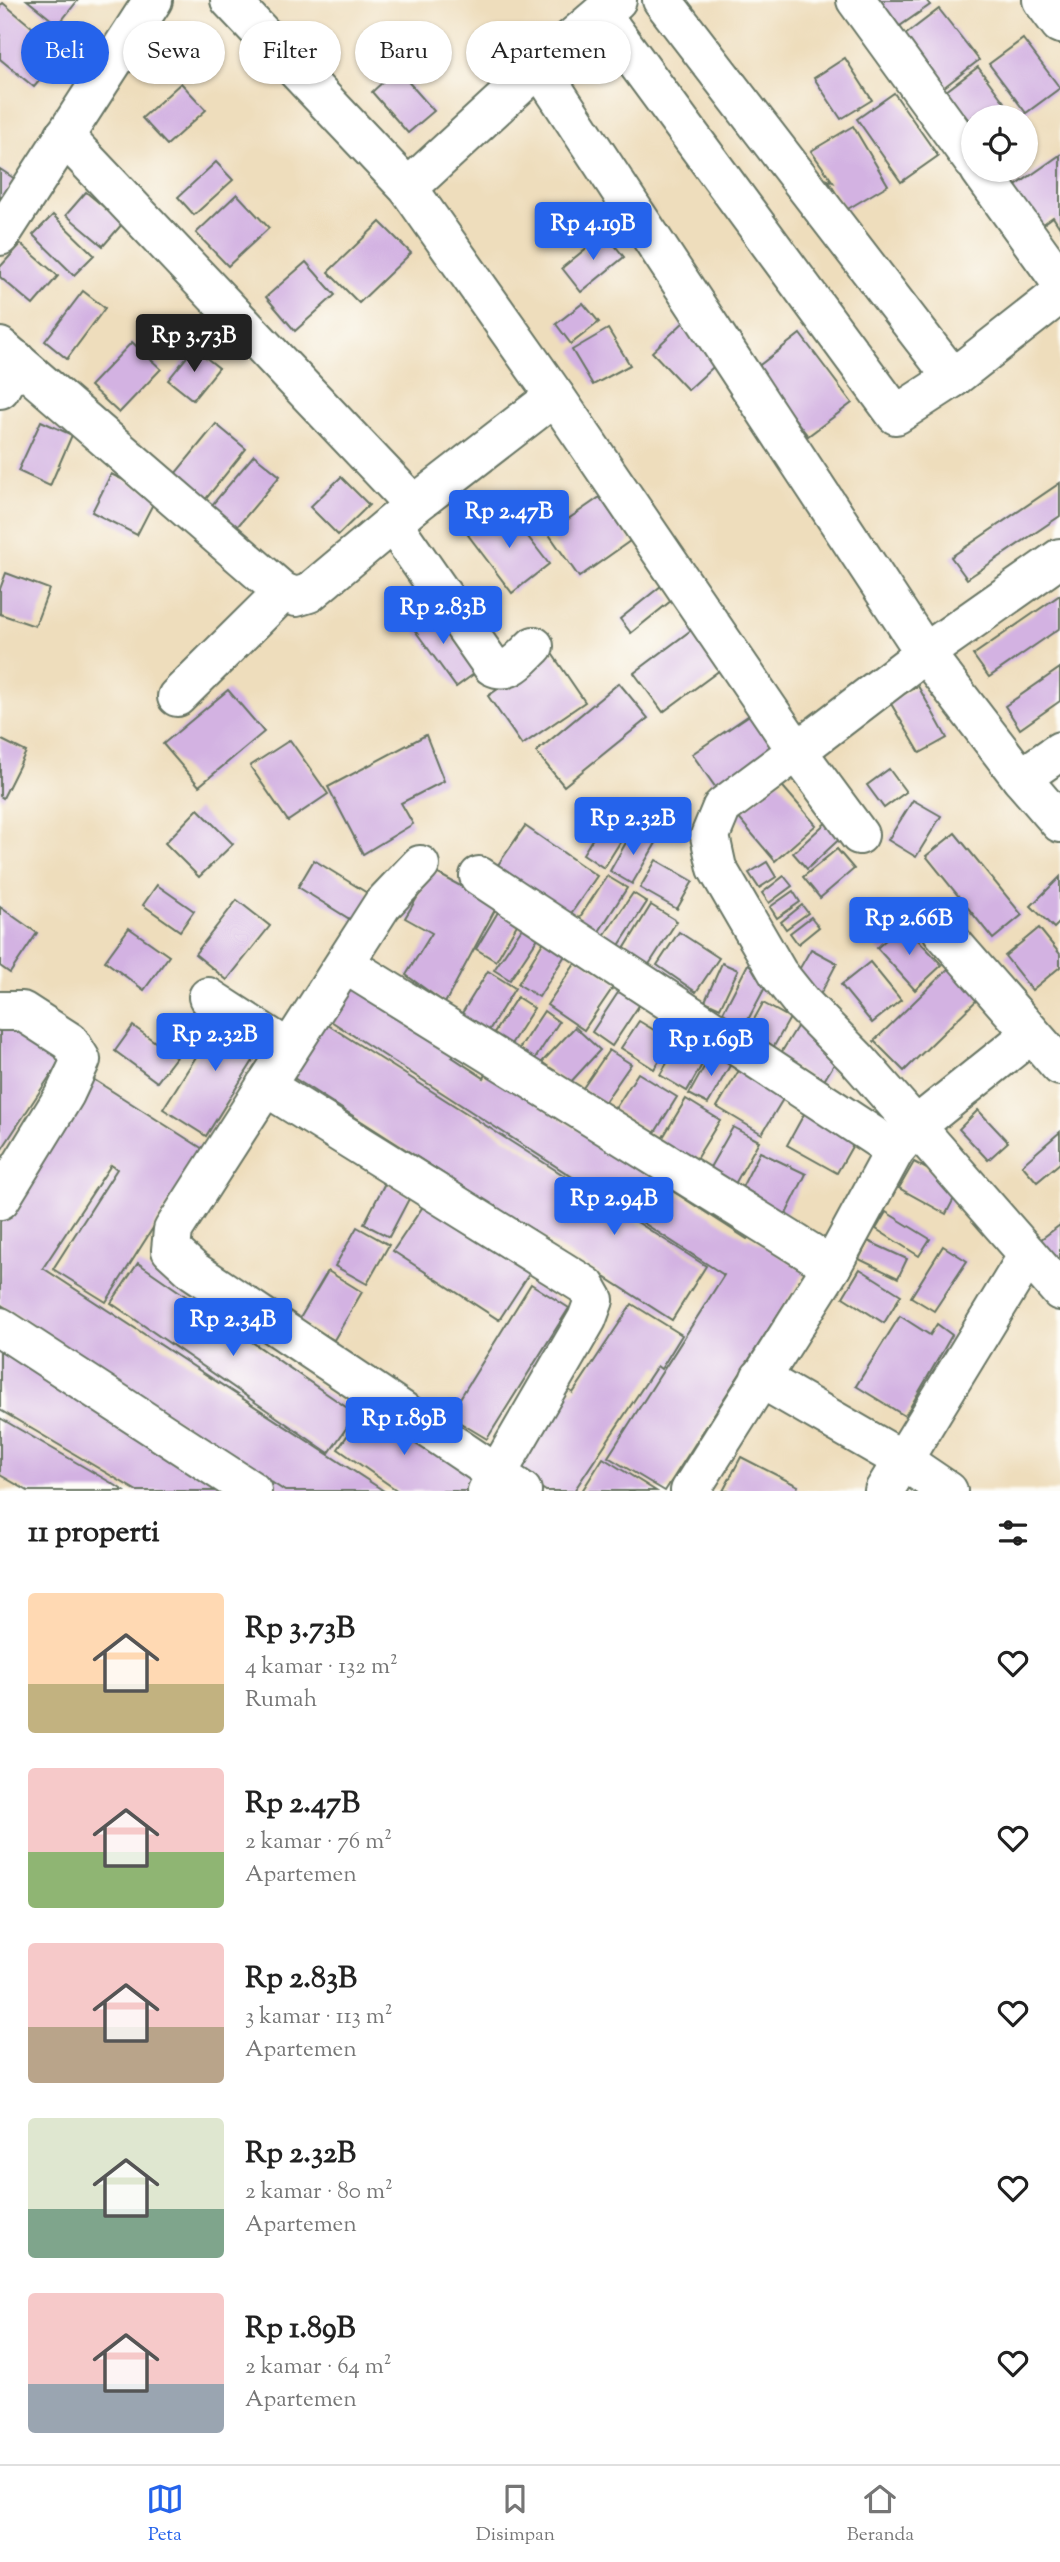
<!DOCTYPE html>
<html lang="id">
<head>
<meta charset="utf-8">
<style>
  :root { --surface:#fff; --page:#f6f6f6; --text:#222; --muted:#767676; --line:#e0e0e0; --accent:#2563eb }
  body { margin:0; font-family:"Sorts Mill Goudy",serif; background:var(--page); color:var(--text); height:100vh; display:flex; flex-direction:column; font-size:26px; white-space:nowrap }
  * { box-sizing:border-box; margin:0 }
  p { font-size:23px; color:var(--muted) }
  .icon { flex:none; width:38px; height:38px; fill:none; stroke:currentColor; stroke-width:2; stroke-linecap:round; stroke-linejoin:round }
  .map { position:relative; height:1491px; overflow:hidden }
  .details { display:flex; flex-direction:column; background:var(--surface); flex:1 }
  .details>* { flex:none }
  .guide { position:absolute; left:21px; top:21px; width:700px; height:63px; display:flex; gap:14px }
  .fabs { position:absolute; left:961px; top:105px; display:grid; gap:14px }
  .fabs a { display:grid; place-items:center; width:77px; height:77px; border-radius:50%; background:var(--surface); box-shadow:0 2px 5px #0004; font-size:35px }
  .price { position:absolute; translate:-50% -60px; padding:0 16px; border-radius:7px; background:var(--accent); color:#fff; font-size:23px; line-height:46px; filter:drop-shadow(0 2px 4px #0008) }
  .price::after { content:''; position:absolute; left:50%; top:42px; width:21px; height:16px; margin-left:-10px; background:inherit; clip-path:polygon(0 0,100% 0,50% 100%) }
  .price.on { background:#222; color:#fff }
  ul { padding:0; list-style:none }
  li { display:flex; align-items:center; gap:21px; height:175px; padding:0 28px }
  li span { display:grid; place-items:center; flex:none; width:196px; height:140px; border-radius:7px; color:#555 }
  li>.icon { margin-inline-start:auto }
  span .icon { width:84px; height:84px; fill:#fffc; stroke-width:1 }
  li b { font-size:30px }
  h2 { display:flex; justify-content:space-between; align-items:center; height:84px; padding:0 28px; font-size:30px }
  .tag { padding:0 24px; border-radius:32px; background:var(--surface); box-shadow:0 2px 5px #0004; font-size:24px; line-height:63px }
  .tag.on { background:var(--accent); color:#fff }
  .tabs { display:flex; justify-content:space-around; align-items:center; height:98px; border-top:2px solid var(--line); background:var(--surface); font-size:19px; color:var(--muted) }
  .tabs a { display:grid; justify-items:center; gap:4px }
  .tabs .on { color:var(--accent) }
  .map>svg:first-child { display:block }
  .building { fill:#d3b2e2 }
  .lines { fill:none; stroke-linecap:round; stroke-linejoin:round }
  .minor-casing { stroke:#677564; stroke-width:42 }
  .minor { stroke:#fff; stroke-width:38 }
</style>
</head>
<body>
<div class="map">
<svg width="1060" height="1491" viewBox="0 0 1060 1491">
  <rect width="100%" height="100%" fill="#fdfcf7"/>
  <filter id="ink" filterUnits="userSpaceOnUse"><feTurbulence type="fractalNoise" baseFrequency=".0143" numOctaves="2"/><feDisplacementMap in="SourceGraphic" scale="14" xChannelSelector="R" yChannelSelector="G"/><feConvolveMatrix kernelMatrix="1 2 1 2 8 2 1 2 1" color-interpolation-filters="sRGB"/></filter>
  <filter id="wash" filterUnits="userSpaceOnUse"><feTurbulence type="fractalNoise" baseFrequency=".00686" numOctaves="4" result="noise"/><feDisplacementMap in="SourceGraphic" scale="28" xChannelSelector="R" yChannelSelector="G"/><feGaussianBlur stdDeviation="1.57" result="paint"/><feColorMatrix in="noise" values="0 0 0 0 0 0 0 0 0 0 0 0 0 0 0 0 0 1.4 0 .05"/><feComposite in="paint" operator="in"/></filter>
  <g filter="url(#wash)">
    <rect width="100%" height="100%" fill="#eeddbc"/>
    <g id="blocks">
      <g class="building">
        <path d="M27 0H78L58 25Z"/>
        <path d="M873 0H926L930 5 894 30Z"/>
        <path d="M3 3 63 53 34 87 0 59V6Z"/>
        <path d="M939 9 979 60 943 88 907 54 915 48 905 35Z"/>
        <path d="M1023 39 1060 88 1026 113 989 64Z"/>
        <path d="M845 58 872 100 841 119 814 78Z"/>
        <path d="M978 67 1015 117H973V126L964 114 955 121 937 98Z"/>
        <path d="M397 69 434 111 408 133 372 92Z"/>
        <path d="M181 83 206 110 167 145 142 118Z"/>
        <path d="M894 93 938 156 901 182 857 119Z"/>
        <path d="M853 126 888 185 846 210 828 180 833 182 811 151Z"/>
        <path d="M1026 131 1035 144 1026 151Z"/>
        <path d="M1060 155V228L1053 217 1031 233 1004 194Z"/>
        <path d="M216 162 233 180 194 215 178 197Z"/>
        <path d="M0 169 15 179 0 203Z"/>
        <path d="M86 192 123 223 103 246 66 215Z"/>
        <path d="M237 194 269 228 228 266 196 233Z"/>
        <path d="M53 215 94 255 74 275 33 235Z"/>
        <path d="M380 222 411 253 359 303 328 272Z"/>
        <path d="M605 233 624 257 581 292 562 268Z"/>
        <path d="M21 244 58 276 33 305 0 277V267Z"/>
        <path d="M306 262 335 295 295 331 266 297Z"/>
        <path d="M83 291 105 308 67 359 45 341Z"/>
        <path d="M583 303 599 322 571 344 556 324Z"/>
        <path d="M686 320 722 359 688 390 652 352Z"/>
        <path d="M608 329 630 365 593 385 572 350Z"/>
        <path d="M800 334 852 403 808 436 756 368Z"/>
        <path d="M132 342 161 369 119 413 90 386Z"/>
        <path d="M194 348 219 368 193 400 168 380Z"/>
        <path d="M41 421 72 435 50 486 18 471Z"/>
        <path d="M216 424 246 449 201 505 170 480Z"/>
        <path d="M254 455 280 476 237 527 211 506Z"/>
        <path d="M111 474 157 496 137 535 92 512Z"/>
        <path d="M341 477 369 505 338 535 310 507Z"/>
        <path d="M1060 483V516L967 579 951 557Z"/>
        <path d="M600 497 630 541 579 577 548 533Z"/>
        <path d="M505 507 549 564 512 593 468 535Z"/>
        <path d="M6 573 49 589 35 626 0 614V589Z"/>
        <path d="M661 586 672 600 631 633 620 619Z"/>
        <path d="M1060 595V628L989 677 973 655Z"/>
        <path d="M430 605 478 671 456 687 408 621Z"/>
        <path d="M694 628 724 667 663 712 634 673Z"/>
        <path d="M551 652 585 702 522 745 488 696Z"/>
        <path d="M1060 668V701L1020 729 1005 706Z"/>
        <path d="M619 683 648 718 564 786 536 752Z"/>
        <path d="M918 686 947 738 920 753 890 702Z"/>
        <path d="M228 690 264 732 199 786 163 744Z"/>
        <path d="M751 714 780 755 721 795 692 754Z"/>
        <path d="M426 735 444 781 401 803 413 824 363 854 328 787Z"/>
        <path d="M0 739 26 752 3 798 0 796Z"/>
        <path d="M290 740 328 794 288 821 250 766Z"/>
        <path d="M889 769 906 792 884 808 867 785Z"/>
        <path d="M778 781 816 825 775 861 737 816Z"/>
        <path d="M913 800 941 816 916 857 888 840Z"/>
        <path d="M198 809 233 844 199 877 165 843Z"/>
        <path d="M606 817 627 831 604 868 583 854Z"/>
        <path d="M831 818 845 834 807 869 793 853Z"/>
        <path d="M525 826 597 876 565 922 493 872Z"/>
        <path d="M633 830 656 843 632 884 610 871Z"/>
        <path d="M955 833 1022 915 993 939 926 856Z"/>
        <path d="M837 849 854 869 820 898 803 877Z"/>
        <path d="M314 860 372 896 356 923 298 887Z"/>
        <path d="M656 860 693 881 677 909 640 888Z"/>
        <path d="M767 862 776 877 759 888 749 873Z"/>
        <path d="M433 871 497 906 445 1003 406 975 432 933 405 918Z"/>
        <path d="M607 876 627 888 596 936 576 923Z"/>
        <path d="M784 876 792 886 769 903 762 893Z"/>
        <path d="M1060 877V922L1054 928 1031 906Z"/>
        <path d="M157 885 194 911 180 931 143 905Z"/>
        <path d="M793 891 800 902 777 918 770 907Z"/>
        <path d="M633 893 647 902 616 950 601 940Z"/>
        <path d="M237 900 270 926 227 980 195 954Z"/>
        <path d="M651 905 677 921 646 969 621 954Z"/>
        <path d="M802 905 808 913 786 929 781 922Z"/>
        <path d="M0 907 37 933 10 973 0 966Z"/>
        <path d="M498 912 518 923 496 961 476 949Z"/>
        <path d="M811 917 819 927 798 944 790 933Z"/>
        <path d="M903 924 942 965 915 990 877 948Z"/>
        <path d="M524 925 540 935 510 980 494 970Z"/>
        <path d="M129 928 169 956 144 990 105 961Z"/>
        <path d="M1039 928 1060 954V967L1032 990 1005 956Z"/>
        <path d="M679 932 719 958 696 992 657 965Z"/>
        <path d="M547 936 569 949 539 997 518 984Z"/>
        <path d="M811 949 837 963 820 995 793 980Z"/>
        <path d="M579 958 616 983 584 1030 547 1005Z"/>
        <path d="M870 962 901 1000 872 1023 841 985Z"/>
        <path d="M722 963 738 970 720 1008 705 1001Z"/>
        <path d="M954 963 984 993 904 1071 874 1041Z"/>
        <path d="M748 964 771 976 741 1033 718 1022Z"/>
        <path d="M488 971 515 988 483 1040 456 1023Z"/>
        <path d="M343 978 456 1052 452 1057 484 1078 488 1072 747 1239 749 1237 805 1272 665 1491 608 1457 724 1275 320 1014Z"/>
        <path d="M625 982 646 995 612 1046 592 1032Z"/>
        <path d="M517 997 534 1008 506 1052 488 1042Z"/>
        <path d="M763 1003 790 1018 773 1048 746 1034Z"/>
        <path d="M225 1011 268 1037 206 1136 163 1109Z"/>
        <path d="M544 1011 559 1022 529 1068 513 1058Z"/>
        <path d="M0 1017 69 1047 0 1152Z"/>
        <path d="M317 1018 706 1266 672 1320 283 1071Z"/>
        <path d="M639 1021 672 1041 654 1069 621 1048Z"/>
        <path d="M689 1025 716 1040 687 1091 660 1075Z"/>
        <path d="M798 1025 842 1051 822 1084 778 1058Z"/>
        <path d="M133 1026 176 1057 157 1082 115 1051Z"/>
        <path d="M575 1027 600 1050 568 1085 542 1062Z"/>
        <path d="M609 1050 631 1064 604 1103 583 1088Z"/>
        <path d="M713 1051 732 1062 708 1104 689 1094Z"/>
        <path d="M744 1062 789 1089 762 1134 717 1107Z"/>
        <path d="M638 1073 677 1097 654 1134 615 1109Z"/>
        <path d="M93 1079 203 1149 106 1302 53 1269 117 1169 111 1165 43 1268 384 1491H285L0 1304V1222Z"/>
        <path d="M686 1099 720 1120 690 1169 656 1149Z"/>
        <path d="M809 1105 859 1134 837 1173 787 1145Z"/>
        <path d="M978 1110 1008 1142 988 1160 959 1129Z"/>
        <path d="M733 1127 759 1141 730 1193 704 1178Z"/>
        <path d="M1060 1132V1163L1037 1182 1022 1165Z"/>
        <path d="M760 1152 806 1174 784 1218 738 1195Z"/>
        <path d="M914 1162 960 1187 946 1214 899 1188Z"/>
        <path d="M385 1183 410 1197 389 1237 364 1224Z"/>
        <path d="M426 1202 531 1271 499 1320 393 1251Z"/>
        <path d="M886 1212 930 1239 919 1256 876 1229Z"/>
        <path d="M1060 1225V1257L1056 1260 1040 1240Z"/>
        <path d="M357 1227 389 1245 367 1284 335 1266Z"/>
        <path d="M868 1241 907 1259 898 1278 859 1259Z"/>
        <path d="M943 1246 967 1261 934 1311 911 1297Z"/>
        <path d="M138 1263 356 1414 329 1453 111 1303Z"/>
        <path d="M860 1269 901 1295 884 1323 843 1297Z"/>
        <path d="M328 1271 362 1292 334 1340 299 1320Z"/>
        <path d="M531 1284 569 1308 487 1439 449 1416Z"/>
        <path d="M632 1304 682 1335 661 1369 657 1366 574 1491H546L515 1471 569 1390 573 1393Z"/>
        <path d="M900 1316 930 1335 937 1324 952 1335 905 1416 856 1386Z"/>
        <path d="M0 1341 231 1491H137L0 1410Z"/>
        <path d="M370 1403 486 1484 481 1491H398L338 1449Z"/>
        <path d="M0 1418 115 1485 124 1491H28L0 1475Z"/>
        <path d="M741 1457 798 1486 796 1491H723Z"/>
        <path d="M603 1458 656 1491H582Z"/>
      </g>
    </g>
  </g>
  <g filter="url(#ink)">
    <use href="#blocks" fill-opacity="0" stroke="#677564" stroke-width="2"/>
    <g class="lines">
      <defs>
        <g id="minor">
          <path d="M230 0 408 188 555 396 797 751 925 653 1060 558"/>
          <path d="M662 0 953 378"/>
          <path d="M856 0 973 161"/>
          <path d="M1042 0 1060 24"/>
          <path d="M601 14 896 415 953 378 1060 294"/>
          <path d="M539 67 925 653 1021 778 1060 823"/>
          <path d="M64 136 414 505"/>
          <path d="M980 170 1060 281"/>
          <path d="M408 188 539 67 617 0"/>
          <path d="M0 236 153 0"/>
          <path d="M0 347 283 592 296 597 309 593 414 505 555 396"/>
          <path d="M0 389 16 360"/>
          <path d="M393 524 492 666C510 675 521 658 534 646"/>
          <path d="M177 697 283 592"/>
          <path d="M1021 778 1060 751"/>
          <path d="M859 835 797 751 722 807 710 836 717 868 778 973 802 1003 857 1059 1060 1291"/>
          <path d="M420 865 382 905 173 1230 171 1250 194 1271 522 1491"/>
          <path d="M479 876 895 1150"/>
          <path d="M942 931 1060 1066"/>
          <path d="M345 964 832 1266"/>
          <path d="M208 997 288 1049"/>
          <path d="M0 1011H22L70 1042 81 1060 65 1094 0 1200"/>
          <path d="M265 1086 586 1286 594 1300 587 1319 487 1491"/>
          <path d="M0 1327 252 1491"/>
          <path d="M760 1378 904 1461 948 1491"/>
          <path d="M690 1491 832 1266 895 1150 915 1127 1031 1034"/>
          <path d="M884 1491 1028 1255"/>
        </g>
      </defs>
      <use href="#minor" class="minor-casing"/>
      <use href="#minor" class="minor"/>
    </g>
  </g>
</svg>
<div class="fabs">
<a><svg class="icon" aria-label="locate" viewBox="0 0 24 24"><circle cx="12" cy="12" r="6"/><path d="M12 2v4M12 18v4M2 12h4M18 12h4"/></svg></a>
</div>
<b class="price" style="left:593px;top:262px">Rp 4.19B</b>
<b class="price on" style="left:194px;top:374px">Rp 3.73B</b>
<b class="price" style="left:509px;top:550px">Rp 2.47B</b>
<b class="price" style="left:443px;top:646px">Rp 2.83B</b>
<b class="price" style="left:633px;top:857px">Rp 2.32B</b>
<b class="price" style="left:909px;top:957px">Rp 2.66B</b>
<b class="price" style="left:215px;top:1073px">Rp 2.32B</b>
<b class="price" style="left:711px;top:1078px">Rp 1.69B</b>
<b class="price" style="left:614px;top:1237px">Rp 2.94B</b>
<b class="price" style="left:233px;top:1358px">Rp 2.34B</b>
<b class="price" style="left:404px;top:1457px">Rp 1.89B</b>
<div class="guide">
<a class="tag on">Beli</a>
<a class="tag">Sewa</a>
<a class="tag">Filter</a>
<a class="tag">Baru</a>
<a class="tag">Apartemen</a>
</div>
</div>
<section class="details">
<h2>11 properti<svg class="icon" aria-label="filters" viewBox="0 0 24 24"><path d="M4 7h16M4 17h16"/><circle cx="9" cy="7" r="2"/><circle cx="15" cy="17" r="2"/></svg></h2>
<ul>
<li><span style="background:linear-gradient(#ffd9b3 65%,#c2b280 0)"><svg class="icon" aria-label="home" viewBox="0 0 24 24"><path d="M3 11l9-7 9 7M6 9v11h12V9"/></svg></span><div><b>Rp 3.73B</b><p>4 kamar · 132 m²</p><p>Rumah</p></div><svg class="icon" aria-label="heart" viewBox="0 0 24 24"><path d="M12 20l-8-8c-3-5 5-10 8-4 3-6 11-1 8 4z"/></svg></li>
<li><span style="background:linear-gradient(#f6c9c9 60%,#8fb573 0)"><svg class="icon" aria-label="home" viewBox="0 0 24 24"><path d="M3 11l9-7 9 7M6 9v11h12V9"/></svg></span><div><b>Rp 2.47B</b><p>2 kamar · 76 m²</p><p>Apartemen</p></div><svg class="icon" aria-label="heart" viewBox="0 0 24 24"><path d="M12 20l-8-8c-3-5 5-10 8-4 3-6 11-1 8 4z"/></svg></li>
<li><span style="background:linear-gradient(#f6c9c9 60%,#b9a48a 0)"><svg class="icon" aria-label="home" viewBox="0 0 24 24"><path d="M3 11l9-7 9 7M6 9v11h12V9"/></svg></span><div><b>Rp 2.83B</b><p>3 kamar · 113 m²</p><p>Apartemen</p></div><svg class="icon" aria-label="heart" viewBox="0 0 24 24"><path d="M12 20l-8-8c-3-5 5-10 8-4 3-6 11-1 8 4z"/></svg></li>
<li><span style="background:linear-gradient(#dfe7d0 65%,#7fa58c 0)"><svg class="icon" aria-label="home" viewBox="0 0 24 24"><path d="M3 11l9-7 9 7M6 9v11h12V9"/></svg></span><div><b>Rp 2.32B</b><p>2 kamar · 80 m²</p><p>Apartemen</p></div><svg class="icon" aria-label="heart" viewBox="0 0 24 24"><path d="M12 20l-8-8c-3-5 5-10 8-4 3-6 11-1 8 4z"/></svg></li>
<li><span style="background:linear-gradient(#f6c9c9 65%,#9aa5b1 0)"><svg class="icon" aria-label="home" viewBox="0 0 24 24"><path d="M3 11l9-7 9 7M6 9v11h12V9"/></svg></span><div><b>Rp 1.89B</b><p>2 kamar · 64 m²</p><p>Apartemen</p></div><svg class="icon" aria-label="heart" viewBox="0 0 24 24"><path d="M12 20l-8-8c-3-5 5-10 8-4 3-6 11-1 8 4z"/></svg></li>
</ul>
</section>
<nav class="tabs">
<a class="on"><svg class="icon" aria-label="map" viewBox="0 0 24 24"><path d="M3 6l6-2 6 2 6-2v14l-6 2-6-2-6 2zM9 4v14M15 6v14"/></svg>Peta</a>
<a><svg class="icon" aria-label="saved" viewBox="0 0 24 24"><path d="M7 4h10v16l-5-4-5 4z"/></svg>Disimpan</a>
<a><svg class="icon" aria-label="home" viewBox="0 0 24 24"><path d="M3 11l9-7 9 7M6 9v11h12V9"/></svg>Beranda</a>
</nav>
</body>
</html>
